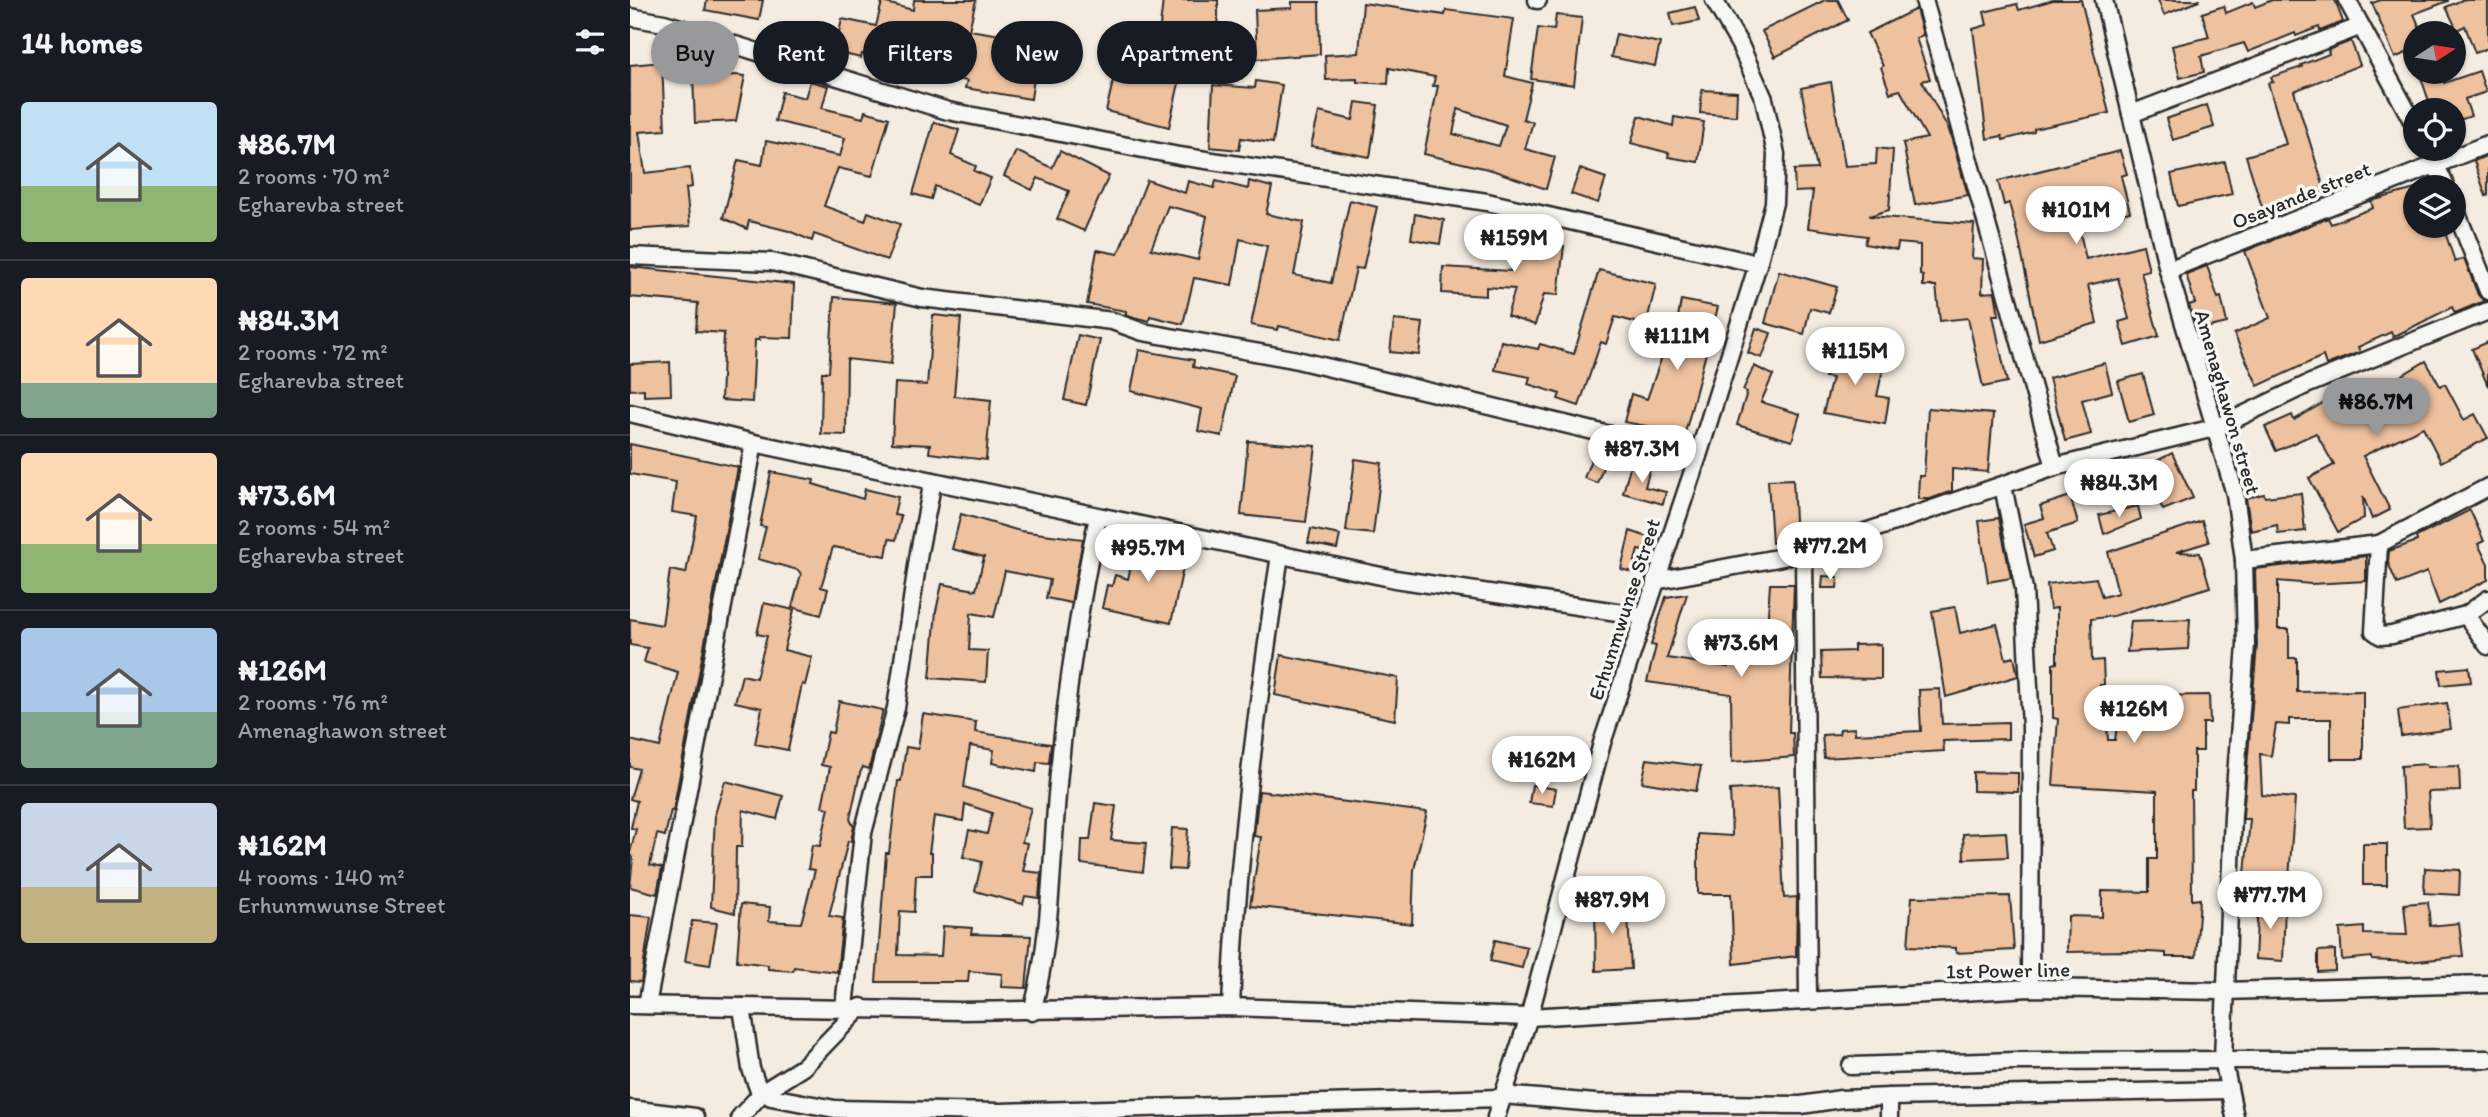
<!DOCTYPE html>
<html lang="en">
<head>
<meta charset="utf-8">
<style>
  :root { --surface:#171b24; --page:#20242c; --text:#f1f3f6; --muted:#9ea1a6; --line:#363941; --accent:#98999b }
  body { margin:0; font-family:Itim,sans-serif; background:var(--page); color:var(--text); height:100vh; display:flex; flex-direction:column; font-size:26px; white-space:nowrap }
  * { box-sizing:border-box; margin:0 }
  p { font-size:23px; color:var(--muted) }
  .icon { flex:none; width:38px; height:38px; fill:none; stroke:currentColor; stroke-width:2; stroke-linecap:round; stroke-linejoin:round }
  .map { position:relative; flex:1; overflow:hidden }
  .panel { display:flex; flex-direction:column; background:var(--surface); width:630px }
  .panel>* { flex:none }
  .banner { position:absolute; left:21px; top:21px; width:665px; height:63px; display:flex; gap:14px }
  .needle { width:46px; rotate:78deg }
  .tools { position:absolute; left:1773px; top:21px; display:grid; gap:14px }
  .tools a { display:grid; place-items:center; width:63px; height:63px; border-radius:50%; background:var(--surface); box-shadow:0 2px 5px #0004; font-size:35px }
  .price { position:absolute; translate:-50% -60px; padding:0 16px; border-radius:24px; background:#fff; color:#222; font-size:23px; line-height:46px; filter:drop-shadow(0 2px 4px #0008) }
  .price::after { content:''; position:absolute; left:50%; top:42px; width:21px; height:16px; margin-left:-10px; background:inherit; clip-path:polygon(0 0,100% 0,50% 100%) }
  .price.current { background:var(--accent); color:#111 }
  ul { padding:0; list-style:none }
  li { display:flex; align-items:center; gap:21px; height:175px; padding:0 21px }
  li+li { border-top:2px solid var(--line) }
  li span { display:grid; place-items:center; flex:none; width:196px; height:140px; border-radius:7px; color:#555 }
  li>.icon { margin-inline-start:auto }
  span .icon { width:84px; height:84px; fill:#fffc; stroke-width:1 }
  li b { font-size:30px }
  h2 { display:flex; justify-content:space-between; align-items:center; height:84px; padding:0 21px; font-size:30px }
  .tag { padding:0 24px; border-radius:32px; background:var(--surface); box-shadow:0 2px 5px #0004; font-size:24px; line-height:63px }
  .tag.current { background:var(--accent); color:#111 }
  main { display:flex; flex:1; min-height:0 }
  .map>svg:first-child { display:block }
  .building { fill:#efc29f; stroke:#2b2b2b; stroke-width:2; fill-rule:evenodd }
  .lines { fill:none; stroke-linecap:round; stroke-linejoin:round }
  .street-casing { stroke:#2b2b2b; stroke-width:21 }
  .street { stroke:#f6f6f2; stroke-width:16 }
  .labels { text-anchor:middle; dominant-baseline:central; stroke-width:7; stroke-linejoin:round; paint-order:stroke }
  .street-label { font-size:21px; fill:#2b2b2b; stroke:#f6f6f2 }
</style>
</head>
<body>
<main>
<section class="panel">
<h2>14 homes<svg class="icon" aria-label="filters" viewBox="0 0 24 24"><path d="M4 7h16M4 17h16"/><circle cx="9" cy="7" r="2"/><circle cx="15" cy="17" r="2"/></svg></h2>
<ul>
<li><span style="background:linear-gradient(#bfe0f5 60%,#8fb573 0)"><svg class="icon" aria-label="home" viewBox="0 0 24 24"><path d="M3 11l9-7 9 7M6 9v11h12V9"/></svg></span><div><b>₦86.7M</b><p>2 rooms · 70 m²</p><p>Egharevba street</p></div></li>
<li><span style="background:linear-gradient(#ffd9b3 75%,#7fa58c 0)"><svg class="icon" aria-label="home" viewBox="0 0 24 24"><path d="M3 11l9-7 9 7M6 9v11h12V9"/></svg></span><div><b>₦84.3M</b><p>2 rooms · 72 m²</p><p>Egharevba street</p></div></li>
<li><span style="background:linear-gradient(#ffd9b3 65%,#8fb573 0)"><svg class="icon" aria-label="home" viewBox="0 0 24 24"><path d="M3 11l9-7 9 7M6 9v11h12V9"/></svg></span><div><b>₦73.6M</b><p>2 rooms · 54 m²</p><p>Egharevba street</p></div></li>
<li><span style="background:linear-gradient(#a9c7e8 60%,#7fa58c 0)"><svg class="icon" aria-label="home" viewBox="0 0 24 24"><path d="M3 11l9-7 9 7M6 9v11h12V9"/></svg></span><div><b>₦126M</b><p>2 rooms · 76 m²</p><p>Amenaghawon street</p></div></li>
<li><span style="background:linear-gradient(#c9d6e8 60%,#c2b280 0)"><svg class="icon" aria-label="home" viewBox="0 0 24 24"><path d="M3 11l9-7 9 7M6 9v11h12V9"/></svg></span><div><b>₦162M</b><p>4 rooms · 140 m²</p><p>Erhunmwunse Street</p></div></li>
</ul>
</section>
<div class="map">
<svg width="1858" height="1117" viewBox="0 0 1858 1117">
  <rect width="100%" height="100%" fill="#f5ece1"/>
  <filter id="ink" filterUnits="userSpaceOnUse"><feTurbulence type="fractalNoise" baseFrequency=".0143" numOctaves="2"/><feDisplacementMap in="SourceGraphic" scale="14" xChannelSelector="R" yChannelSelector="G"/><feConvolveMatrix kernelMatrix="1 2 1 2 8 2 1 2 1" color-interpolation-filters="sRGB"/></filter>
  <g filter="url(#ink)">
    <g class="building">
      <path d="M77 0H133L129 20 75 10Z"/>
      <path d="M284 0H346L339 30 409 41 401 99 335 88 337 81 304 74 305 70 232 54 231 58 205 52 212 19 246 26 252 2 283 10Z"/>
      <path d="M533 0H588V44H528Z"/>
      <path d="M1195 0H1208L1218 20 1145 57 1132 31Z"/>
      <path d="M1423 0H1451L1479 113 1404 129V132L1373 140 1372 136 1357 139 1343 29 1357 25 1354 12 1387 4 1389 10Z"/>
      <path d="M1528 0H1569V1L1534 15Z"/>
      <path d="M1642 0H1705L1713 22 1690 31 1689 27 1666 36 1665 33 1618 52 1614 43 1571 56 1574 72 1550 78 1542 46 1579 37 1572 13 1594 6 1596 13 1623 2 1625 7Z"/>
      <path d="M1751 0H1818V1L1784 14 1792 33H1785V49L1765 58 1742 3Z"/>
      <path d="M1832 0H1858V48L1845 53 1835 26 1827 30 1816 7Z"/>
      <path d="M662 2H689L690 54 627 59 625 10 662 8Z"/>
      <path d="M733 3 815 15 816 10 884 19 875 76 902 83 893 119 903 122 895 149 925 157 916 189 862 170 794 154 808 86H803L805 77 759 68 758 84 727 82V79L696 80 695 55 729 53ZM828 109 876 125 869 146 823 134Z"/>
      <path d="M1065 7 1069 21 1043 26 1040 13Z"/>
      <path d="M1286 9 1293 35 1286 38 1300 79 1292 81 1319 130 1338 195 1285 205 1273 143 1297 138 1270 90 1260 93 1251 67 1253 66 1237 33Z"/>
      <path d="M926 15 952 18 944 85 901 79 908 28 924 30Z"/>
      <path d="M986 34 1030 43 1025 66 981 57Z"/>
      <path d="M1721 41 1730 65 1664 91 1695 191 1633 210 1616 156 1656 144 1638 83 1643 82 1641 77 1672 67 1671 65 1699 54 1698 50Z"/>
      <path d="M490 52 522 60 523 57 539 60 535 80 549 83 539 127 476 111Z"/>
      <path d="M32 62 35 130 9 132 15 173 60 168 62 187 56 188 60 226 0 230V65Z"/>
      <path d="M1849 71 1856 92 1835 99 1841 116 1824 122V110H1802L1789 72H1811L1814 83Z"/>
      <path d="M105 75 115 76 106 121 65 123 63 77Z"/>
      <path d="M180 81 198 86 192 108 233 118 235 111 259 118 242 176 208 168 194 206 235 221 238 212 270 224 257 260 184 234 182 241 159 231 119 221 117 229 93 218 108 160 132 165 136 141 210 156 215 138 145 121 152 92 175 98Z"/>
      <path d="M626 81 652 85 643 143 611 138 609 150 580 147 583 85 625 88Z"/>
      <path d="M1201 82 1215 166 1246 164 1247 148 1263 150 1259 210 1239 216 1344 224 1342 258 1353 259 1352 293 1365 292 1369 315H1363L1377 382 1353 387 1338 318 1310 321 1306 286H1293V276L1290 275V245L1268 243 1267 250 1235 244 1237 236 1178 228 1183 191 1165 192 1164 170 1187 169 1171 88Z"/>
      <path d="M1072 90 1107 92 1106 116 1070 113Z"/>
      <path d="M726 102 748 105 740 157 681 146 689 112 723 120Z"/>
      <path d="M1577 105 1584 127 1543 140 1536 119Z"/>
      <path d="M1009 116 1043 126 1044 117 1074 122 1068 162 1038 157 1039 153 1001 143Z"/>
      <path d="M304 122 329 130 321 155 346 166 344 171 361 178 349 205 305 186 301 199 283 194Z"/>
      <path d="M386 151 422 168 430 151 479 176 454 231 427 219 439 191 408 178 402 190 374 176Z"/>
      <path d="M1490 151 1497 174 1491 176 1500 212 1448 224 1456 259 1513 245 1519 270 1511 272 1529 336 1496 346 1489 322 1499 319 1488 278 1458 285 1467 323 1409 340 1388 236 1379 203 1374 205 1368 181Z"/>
      <path d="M1858 155V195L1856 196 1844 161Z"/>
      <path d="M1595 162 1602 194 1548 206 1541 174Z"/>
      <path d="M950 169 976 178 968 203 941 194Z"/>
      <path d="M517 180 555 193 558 181 584 188 586 181 618 189 619 181 642 187 636 214 674 222 664 275 701 283 720 200 747 207 733 269 726 268 710 340 649 326 648 330 621 325 637 246 610 239 602 285 564 278 553 324 520 316 519 321 496 315V311L457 304 467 250 488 254ZM538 206 577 216 568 260 521 249Z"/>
      <path d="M1785 189V226H1813L1825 262 1834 258 1848 295 1854 301 1825 313 1822 307 1763 337 1761 332 1728 347 1730 352 1696 365 1693 356 1628 386 1604 334 1640 318 1615 251 1698 218 1701 224 1743 208 1741 201Z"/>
      <path d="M785 214 814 220 810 244 781 239Z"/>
      <path d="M875 225 903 228 902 242 934 246 928 295 914 294 905 325 877 316 885 289 856 287V296L812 293 813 267 881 271 883 258 872 256Z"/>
      <path d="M1577 266 1588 298 1591 297 1597 323 1567 330 1559 305 1565 303 1556 274Z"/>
      <path d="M0 267 164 284 162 338 129 337V340H125L122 402 91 400 94 333 66 331 68 303 0 297Z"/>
      <path d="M969 270 1026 284 1016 325 985 317 976 344 971 342 949 406 928 399 930 394 898 384 900 377 865 370 871 341 908 349 910 344 944 354Z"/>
      <path d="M1149 271 1207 287 1199 313 1180 308 1174 334 1135 323Z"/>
      <path d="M204 297 267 303 261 364 217 359 216 435 191 434 192 372H199Z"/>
      <path d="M1051 300 1088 307 1055 433 994 422 1001 394 1017 399 1040 334 1045 335Z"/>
      <path d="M303 315 331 318 324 396 361 400 356 460 299 453 300 445 262 443 265 383 297 385Z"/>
      <path d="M764 320 793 323 789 355 760 352Z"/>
      <path d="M1126 328 1141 333 1132 358 1118 353Z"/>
      <path d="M448 335 470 340 456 405 434 400Z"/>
      <path d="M1858 342V386L1842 349Z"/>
      <path d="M1201 348 1255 360 1247 396 1259 398 1255 424 1193 413 1202 378 1195 377Z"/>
      <path d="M509 350 564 360 563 367 605 376 592 436 568 431 572 409 501 391Z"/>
      <path d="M1796 361 1810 386 1815 384 1834 420 1845 414 1858 438 1811 462 1793 427 1733 456 1760 510 1742 519 1733 496 1734 518 1708 532 1679 478 1704 465 1686 433 1646 451 1635 427 1662 415 1664 420 1698 400 1701 405 1734 389 1737 396Z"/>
      <path d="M40 362 41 395 14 396V389L0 390V364Z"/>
      <path d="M1475 363 1482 392 1452 400 1461 434 1435 441 1419 378Z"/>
      <path d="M1124 366 1143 375 1131 402 1170 414 1162 441 1107 425 1117 392 1113 390Z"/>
      <path d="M1513 374 1524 415 1499 422 1488 381Z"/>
      <path d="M1298 408 1363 414 1358 472 1322 469V491L1300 499H1288L1289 476H1294Z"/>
      <path d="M618 441 686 446 676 522 611 515Z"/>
      <path d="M0 444 108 467 43 811 41 810 35 836 27 834 20 865 32 868 27 894 0 887 3 858 0 853 6 829 1 828 7 801 0 799 9 769 0 767V740L30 747 48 672 14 662 18 648 0 645V619L32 625 40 570 56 573 67 516 42 512 46 482 0 474Z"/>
      <path d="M1542 453 1563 498 1533 510 1513 468Z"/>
      <path d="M962 457 975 462 967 483 954 478Z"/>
      <path d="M725 459 752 463 743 534 716 531Z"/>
      <path d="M1001 463 1020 468 1015 487 1036 492 1033 504 993 493Z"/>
      <path d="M141 472 184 480 183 484 233 499 235 489 268 497 264 515 271 516 266 540 259 539 256 556 203 547 191 587 198 589 191 615 162 607 171 574 168 570 128 559 136 527 130 526Z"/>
      <path d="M1163 479 1166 541 1142 543 1138 480Z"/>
      <path d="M1671 493 1675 531 1648 534 1647 525 1621 531 1616 498 1634 494 1635 497Z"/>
      <path d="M1440 496 1448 523 1417 533 1423 551 1404 557 1394 524 1414 518 1410 506Z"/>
      <path d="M1508 506 1511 519 1474 534 1469 515Z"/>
      <path d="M1840 510 1854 541 1848 544 1858 564V580L1809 604 1797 572 1767 584 1758 563 1759 551 1787 541 1786 537Z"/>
      <path d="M331 514 390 531 453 539 441 603 416 598 420 580 375 571 364 617 341 613 339 650 358 651 356 682 300 678 306 611 312 584 346 590 354 557 322 549Z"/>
      <path d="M1369 518 1381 578 1358 582 1349 521Z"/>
      <path d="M1572 521 1579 542 1546 552 1570 553 1580 587 1483 616 1461 619 1462 661 1473 660 1474 685H1470L1467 725H1477L1478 740H1485L1487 726 1512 728 1511 696 1579 695 1580 723H1573V751H1564V791H1561L1562 900 1570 899 1566 957H1536V953L1498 951 1437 952 1438 916 1472 917V891L1519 892V859H1527V791L1423 785 1428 719 1423 718V664L1427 663V608L1420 609 1417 584 1466 578 1472 597 1488 593 1478 552Z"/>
      <path d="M681 529 710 535 707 549 678 543Z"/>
      <path d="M1000 531 1018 537 1014 551 1008 550 1002 572 991 569Z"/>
      <path d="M506 542 556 554 541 623 472 608 477 585 482 586 485 575 498 579Z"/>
      <path d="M1736 556V581L1681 584 1648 581V629H1659V658H1667V692L1733 691V759H1701V719H1659V725L1646 724 1641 756 1630 754 1632 795 1665 798 1659 878 1615 874 1620 819H1613V816L1627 645 1625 569Z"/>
      <path d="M1193 576 1208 577 1207 588H1192Z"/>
      <path d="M1140 584H1164L1159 733H1163L1164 757 1102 762 1101 694 1017 682 1026 646 1021 645 1036 597 1057 594 1037 658 1098 667V657L1135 659Z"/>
      <path d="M134 603 164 610 154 650 182 657 175 685 172 684 158 750 125 744 132 708 105 702 112 675 126 678 137 636 127 634Z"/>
      <path d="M1325 607 1330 633 1367 624 1376 659 1384 657 1388 676 1316 697 1302 611Z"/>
      <path d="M1560 619 1558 649 1497 652 1501 621Z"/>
      <path d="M1251 644V679L1192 678 1191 652 1224 651V645Z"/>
      <path d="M651 655 768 678 765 720 645 695Z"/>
      <path d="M1839 667 1841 682 1811 685 1809 670Z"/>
      <path d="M1310 689 1312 724 1378 722V739L1313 741 1314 751 1194 758 1192 735 1209 734 1210 729 1225 728V734L1291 731 1289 690Z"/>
      <path d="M209 701 253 710 239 769 233 767 230 773 220 819 224 827 222 836 221 841H218L199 916 213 918 207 972 164 967 163 971 138 969V965L107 961 111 904 140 907 139 921 171 923 185 870 178 869 182 845 190 846 199 808 192 807 200 767 191 765 198 732 203 733Z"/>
      <path d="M1817 703 1821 729 1771 736 1768 710Z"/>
      <path d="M293 714 346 722 345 732 421 744 419 763 407 762 406 772 362 763 364 750 340 746 334 787 401 808 392 842 397 843 393 863H395L393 871 411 873 409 898 395 896 393 904 345 891 352 862 333 857 339 830 357 834 362 813 335 804 333 821 304 816 299 853H302V875H286L284 912 270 911 268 955 311 956 313 926 342 928 341 934 401 936 396 988 371 987 372 974 339 971 338 982H246L256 853H259L268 781H271L276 747 288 749Z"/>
      <path d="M1017 759 1071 766 1066 791 1012 782Z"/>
      <path d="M1796 764 1797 767 1829 766 1830 791 1798 792 1800 827 1774 828 1771 766Z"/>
      <path d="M1343 772 1388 773V792L1343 791Z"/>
      <path d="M95 781 153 796 147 819 113 810 112 847H106L105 913 81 907 85 814Z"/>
      <path d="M902 785 926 789 923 806 899 803Z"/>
      <path d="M1148 787 1154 898 1167 897 1166 956 1104 964 1101 894H1068V834L1102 836 1100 790Z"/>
      <path d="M629 791 797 812 784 870 782 924 620 906 631 837 624 836Z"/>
      <path d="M465 803 486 806 481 840 516 843 513 872 451 864 452 840H460Z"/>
      <path d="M542 828 558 829 555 870 539 869Z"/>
      <path d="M1376 832 1378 857 1334 859 1333 834Z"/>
      <rect x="1733" y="844" width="24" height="41"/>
      <path d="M1795 868 1830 870 1829 895 1794 893Z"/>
      <path d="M1380 896 1384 950 1326 953V948L1278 946 1282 897Z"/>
      <path d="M997 898 1001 969 966 971 965 902Z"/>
      <path d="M1628 902 1655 903 1653 961 1625 959Z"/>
      <path d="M1798 902 1800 926 1829 923 1833 956 1779 962 1742 960V957L1712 960 1710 929 1734 927V934L1777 935 1774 904Z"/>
      <path d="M0 915 21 917 11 982 0 981Z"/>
      <path d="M62 921 87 923 80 965 55 961Z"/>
      <path d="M865 940 897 947 892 968 860 961Z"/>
      <path d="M1705 950V971L1688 972V951Z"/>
    </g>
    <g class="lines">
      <defs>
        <g id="street">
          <path d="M907 0H908"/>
          <path d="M1294 0 1425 467"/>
          <path d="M1474 0 1538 270 1605 494 1614 560 1616 645 1603 815 1593 1059 1605 1117"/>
          <path d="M1717 0 1785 126"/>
          <path d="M0 17 34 23 318 111 549 156 857 202 1128 264"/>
          <path d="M1501 114 1729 27"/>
          <path d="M1798 149 1816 187"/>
          <path d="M1824 206 1858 291"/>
          <path d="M0 256 142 262 292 298 482 321 513 332 663 359 1068 456"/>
          <path d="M1538 270 1858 144"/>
          <path d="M0 413 124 443 765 579 1014 616"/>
          <path d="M1373 486 1394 589 1401 727 1400 988"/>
          <path d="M1749 544 1744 631 1751 636 1762 635 1836 615"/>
          <path d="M1174 553 1178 1000"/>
          <path d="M1614 560 1749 544 1858 487"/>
          <path d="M1025 581 1174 553 1425 467 1588 427 1676 385 1858 311"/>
          <path d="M1858 599 1836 615 1858 646"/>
          <path d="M0 1005 332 1011 601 1007 899 1017 1400 988 1594 991 1858 984"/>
          <path d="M17 1005 124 443"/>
          <path d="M112 1007 121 1069 128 1088 141 1097 205 1109 370 1112 871 1098"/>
          <path d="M214 1007 233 833 266 708 289 552 303 481"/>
          <path d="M601 1007C607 856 627 705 650 555"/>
          <path d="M402 1012C421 942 421 868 427 795 435 701 448 609 468 517"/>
          <path d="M1221 1066 1385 1061 1858 1059"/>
          <path d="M873 1095 965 1103 1171 1105 1211 1099 1259 1097 1599 1090"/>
          <path d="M1259 1097V1117"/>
          <path d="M0 1109 65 1117"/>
          <path d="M110 1117 133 1092 173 1067 231 1007"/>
          <path d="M866 1117 899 1017 972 743 1068 456 1128 264 1144 203 1146 154 1134 99 1110 45 1084 0"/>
        </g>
      </defs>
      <use href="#street" class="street-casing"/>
      <use href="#street" class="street"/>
    </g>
  </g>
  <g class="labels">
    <g class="street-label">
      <text transform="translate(1671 195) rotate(-22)">Osayande street</text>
      <text transform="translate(1598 402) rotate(74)">Amenaghawon street</text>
      <text transform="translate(994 609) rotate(-72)">Erhunmwunse Street</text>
      <text transform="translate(1378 970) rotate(-1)">1st Power line</text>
    </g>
  </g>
</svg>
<div class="tools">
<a><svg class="needle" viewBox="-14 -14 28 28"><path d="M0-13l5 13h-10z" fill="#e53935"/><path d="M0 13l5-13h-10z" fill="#9ea1a6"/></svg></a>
<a><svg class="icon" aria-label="locate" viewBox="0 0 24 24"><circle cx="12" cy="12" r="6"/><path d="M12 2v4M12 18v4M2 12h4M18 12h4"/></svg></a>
<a><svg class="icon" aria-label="layers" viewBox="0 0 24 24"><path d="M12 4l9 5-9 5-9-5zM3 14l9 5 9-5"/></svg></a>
</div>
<b class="price" style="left:1446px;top:246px">₦101M</b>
<b class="price" style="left:884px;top:274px">₦159M</b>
<b class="price" style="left:1047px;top:372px">₦111M</b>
<b class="price" style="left:1225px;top:387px">₦115M</b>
<b class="price current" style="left:1746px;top:438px">₦86.7M</b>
<b class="price" style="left:1012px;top:485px">₦87.3M</b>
<b class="price" style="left:1489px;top:519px">₦84.3M</b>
<b class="price" style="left:1200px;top:582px">₦77.2M</b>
<b class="price" style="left:518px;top:584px">₦95.7M</b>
<b class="price" style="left:1111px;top:679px">₦73.6M</b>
<b class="price" style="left:1504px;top:745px">₦126M</b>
<b class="price" style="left:912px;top:796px">₦162M</b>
<b class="price" style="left:1640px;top:931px">₦77.7M</b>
<b class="price" style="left:982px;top:936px">₦87.9M</b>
<div class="banner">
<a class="tag current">Buy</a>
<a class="tag">Rent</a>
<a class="tag">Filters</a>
<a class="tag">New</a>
<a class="tag">Apartment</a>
</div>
</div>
</main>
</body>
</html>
